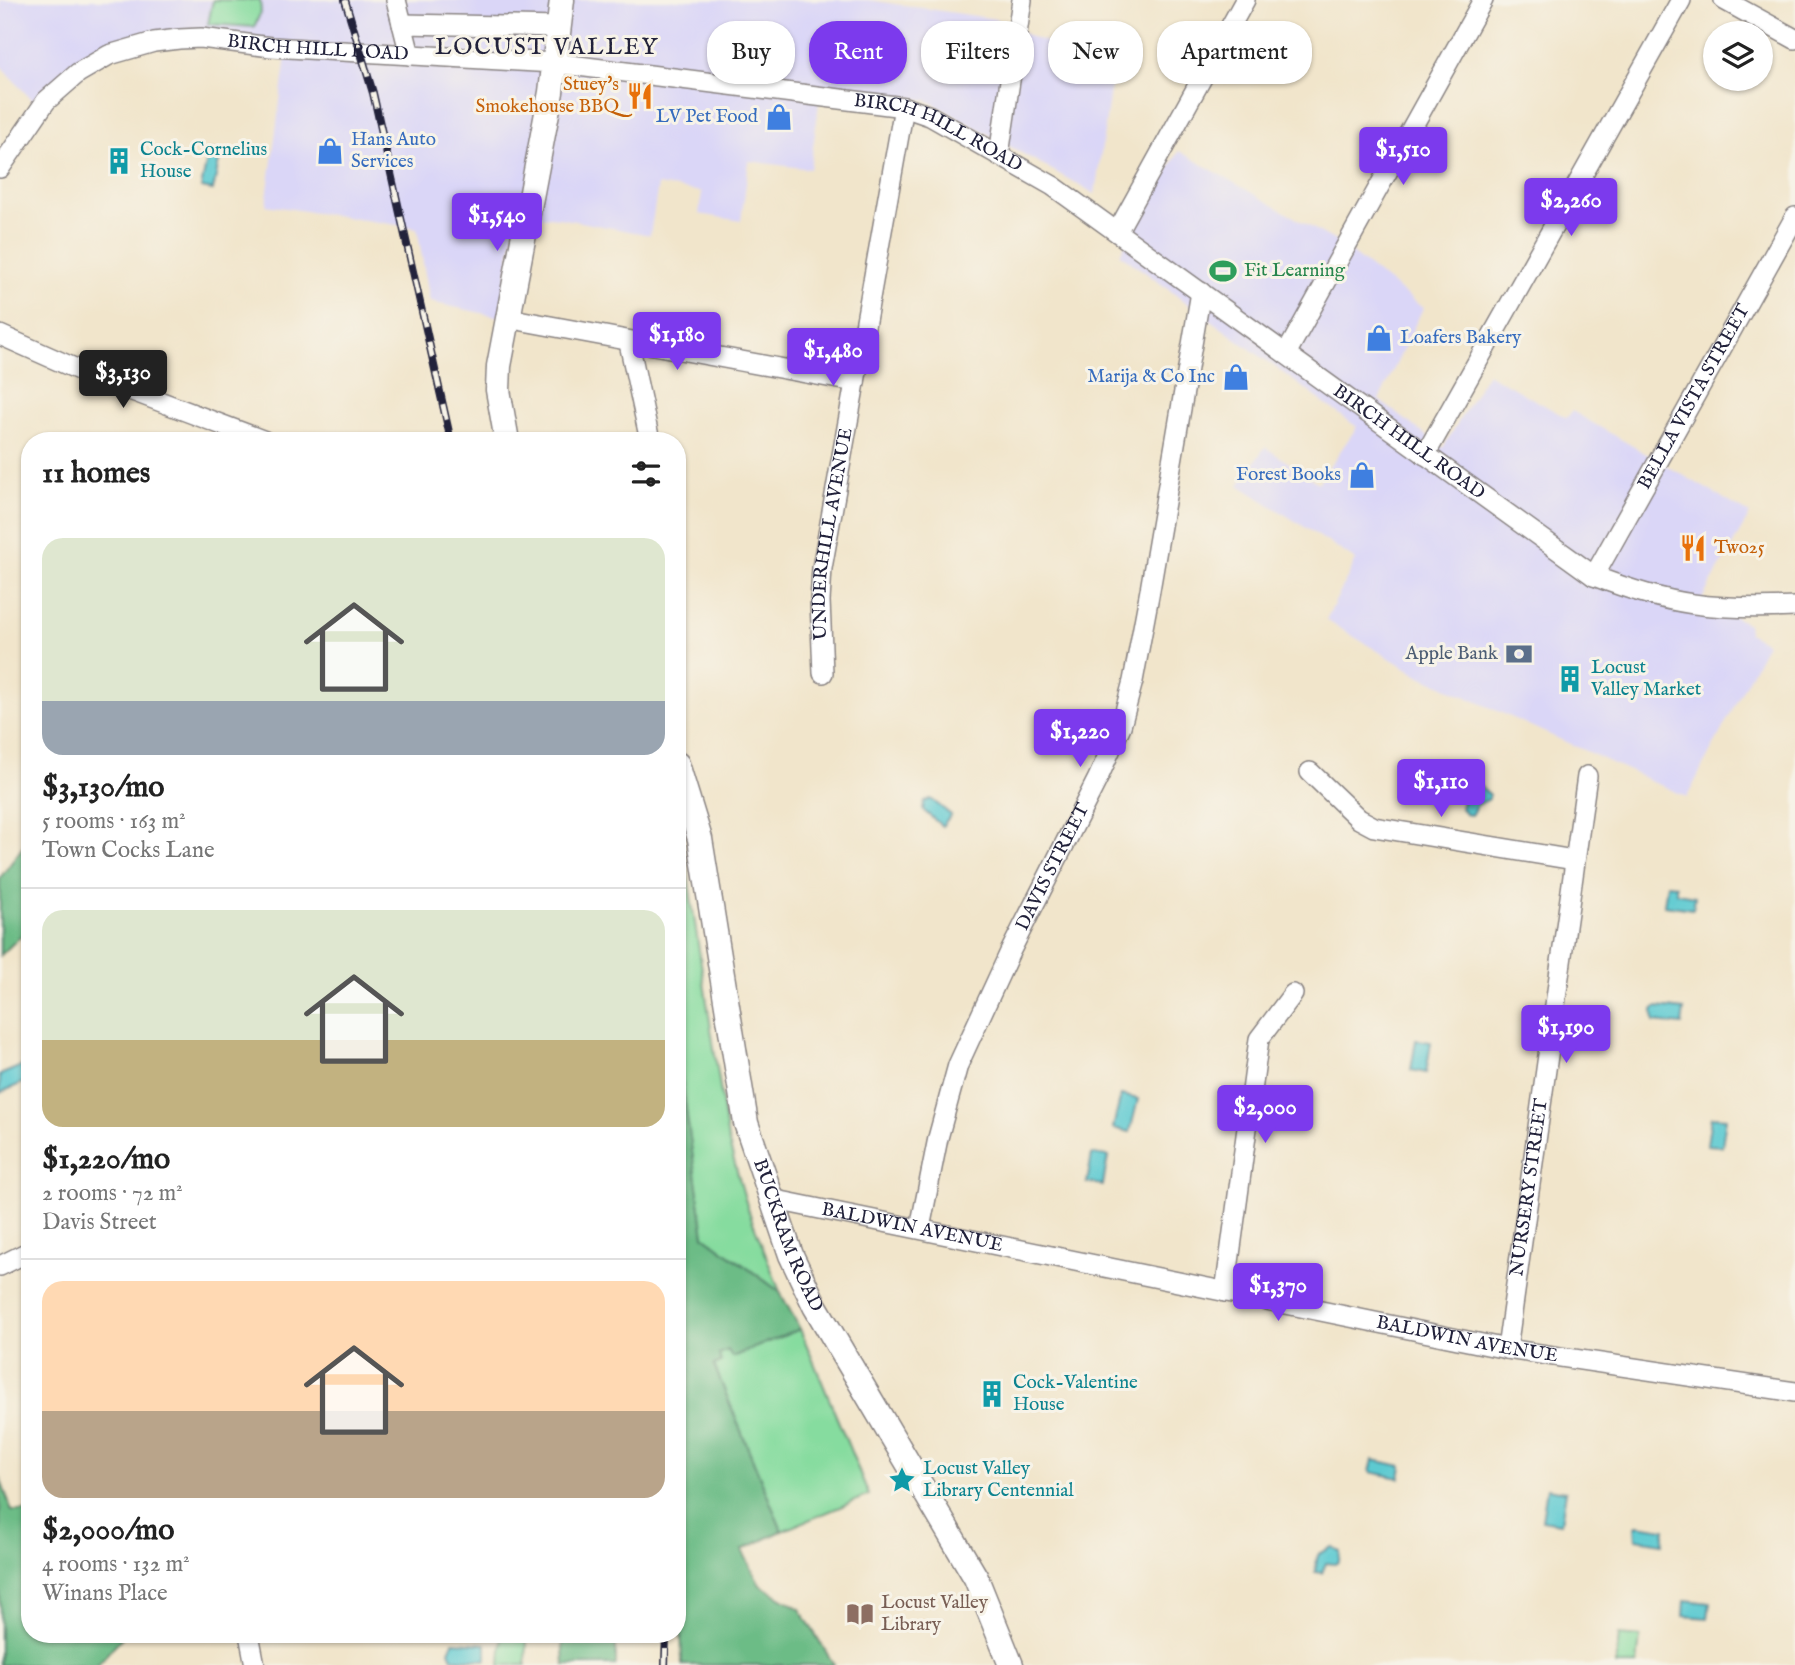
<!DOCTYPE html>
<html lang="en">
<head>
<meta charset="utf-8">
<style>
  :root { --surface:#fff; --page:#f6f6f6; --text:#222; --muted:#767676; --line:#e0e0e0; --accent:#7c3aed }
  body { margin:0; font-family:"IM FELL English",serif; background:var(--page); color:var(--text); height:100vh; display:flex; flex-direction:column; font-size:26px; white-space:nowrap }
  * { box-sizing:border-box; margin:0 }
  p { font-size:23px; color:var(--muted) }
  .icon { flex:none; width:38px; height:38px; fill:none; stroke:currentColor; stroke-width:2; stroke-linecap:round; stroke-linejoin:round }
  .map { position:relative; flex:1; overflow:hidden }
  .side { position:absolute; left:21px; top:432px; width:665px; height:1211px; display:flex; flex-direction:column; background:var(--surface); border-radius:28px; box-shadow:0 2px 5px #0004 }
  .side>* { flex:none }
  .banner { position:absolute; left:707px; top:21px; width:665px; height:63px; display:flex; gap:14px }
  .controls { position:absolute; left:1703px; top:21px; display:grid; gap:14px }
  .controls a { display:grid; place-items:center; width:70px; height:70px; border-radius:50%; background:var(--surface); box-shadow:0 2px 5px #0004; font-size:35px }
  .price { position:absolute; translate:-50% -60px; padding:0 16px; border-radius:7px; background:var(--accent); color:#fff; font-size:23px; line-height:46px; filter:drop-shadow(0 2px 4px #0008) }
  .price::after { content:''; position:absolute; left:50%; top:42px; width:21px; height:16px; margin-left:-10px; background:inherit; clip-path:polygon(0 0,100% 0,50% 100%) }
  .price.selected { background:#222; color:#fff }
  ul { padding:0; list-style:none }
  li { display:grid; align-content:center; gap:14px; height:371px; padding:0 21px }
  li+li { border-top:2px solid var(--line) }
  li span { display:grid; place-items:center; height:217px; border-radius:21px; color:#555 }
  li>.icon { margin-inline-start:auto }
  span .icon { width:126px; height:126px; fill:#fffc; stroke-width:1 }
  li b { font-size:30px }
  h2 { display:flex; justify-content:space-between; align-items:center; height:84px; padding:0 21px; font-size:30px }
  .chip { padding:0 24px; border-radius:28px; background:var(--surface); box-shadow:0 2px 5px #0004; font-size:24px; line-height:63px }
  .chip.selected { background:var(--accent); color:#fff }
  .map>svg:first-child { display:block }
  .built { fill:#dad6f7 }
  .green { fill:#86dc9f; stroke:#547f6d; stroke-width:2 }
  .forest { fill:#6cbc86; stroke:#476f60; stroke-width:2 }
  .water { fill:#5dcad1; stroke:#407686; stroke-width:2 }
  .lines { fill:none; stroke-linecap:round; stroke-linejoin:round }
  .minor-casing { stroke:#8a8483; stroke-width:22 }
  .major-casing { stroke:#8a8483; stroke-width:27 }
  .minor { stroke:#fff; stroke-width:19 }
  .major { stroke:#fff; stroke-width:24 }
  .rail-casing { stroke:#22223b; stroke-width:8 }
  .rail { stroke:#f7f3e8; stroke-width:5; stroke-dasharray:16; stroke-linecap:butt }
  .labels { text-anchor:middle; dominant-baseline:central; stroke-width:6; stroke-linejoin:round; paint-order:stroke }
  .street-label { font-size:19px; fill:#22223b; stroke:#f7f3e8 }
  .food-label { font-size:19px; fill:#c56008; stroke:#f7f3e8; text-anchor:end }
  .shop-label { font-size:19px; fill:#366cbe; stroke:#f7f3e8; text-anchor:end }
  .culture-label { font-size:19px; fill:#0d838f; stroke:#f7f3e8; text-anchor:start }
  .leisure-label { font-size:19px; fill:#27864d; stroke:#f7f3e8; text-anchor:start }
  .service-label { font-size:19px; fill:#4e5e75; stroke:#f7f3e8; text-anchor:end }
  .education-label { font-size:19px; fill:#785e54; stroke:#f7f3e8; text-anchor:start }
  .quarter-label { font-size:23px; letter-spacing:2px; fill:#22223b; stroke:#f7f3e8 }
</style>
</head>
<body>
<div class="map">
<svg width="1795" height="1665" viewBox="0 0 1795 1665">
  <rect width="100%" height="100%" fill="#f7f3e8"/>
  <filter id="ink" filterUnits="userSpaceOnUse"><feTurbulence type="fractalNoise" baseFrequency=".0143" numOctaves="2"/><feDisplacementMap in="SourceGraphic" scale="14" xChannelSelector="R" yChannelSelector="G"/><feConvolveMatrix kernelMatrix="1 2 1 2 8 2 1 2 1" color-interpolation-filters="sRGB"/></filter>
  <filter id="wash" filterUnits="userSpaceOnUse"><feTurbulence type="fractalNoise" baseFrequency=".00686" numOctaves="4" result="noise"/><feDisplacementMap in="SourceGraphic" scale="28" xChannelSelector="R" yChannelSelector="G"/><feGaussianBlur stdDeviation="1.57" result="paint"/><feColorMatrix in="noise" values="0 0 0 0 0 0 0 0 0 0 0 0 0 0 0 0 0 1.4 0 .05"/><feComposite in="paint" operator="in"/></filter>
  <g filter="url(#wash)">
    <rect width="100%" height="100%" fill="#f1e5cb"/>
    <g class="built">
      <path d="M0 0H868L996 19 1034 38 1114 63 1095 194 927 100 821 88 810 169 749 161 741 221 699 214 702 192 658 185 650 235 559 218 516 214 500 317 430 302 417 228 266 205 287 49 204 40 112 53 39 108 0 65Z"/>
      <path d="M1179 151 1337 242 1423 308 1379 400 1443 448 1487 373 1567 418 1572 411 1750 514 1702 599 1748 624V633L1767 643 1687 797 1418 675 1326 620 1356 560 1239 485 1265 447 1318 483 1357 427 1120 254Z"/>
    </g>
    <g class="green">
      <path d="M213 0H260L261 12 254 27 208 24Z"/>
      <path d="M677 825 683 845 728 1140 748 1209 780 1292 704 1236 677 1047Z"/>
      <path d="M800 1329 869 1495 782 1531 714 1365 721 1362 718 1354 729 1350 732 1357Z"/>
      <path d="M502 1635H527L526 1665H500Z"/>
      <path d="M1619 1635 1640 1637 1637 1665H1616Z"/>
    </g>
    <g class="forest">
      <path d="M25 844H30V927L0 956V878Z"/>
      <path d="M677 1047 704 1236 780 1292 800 1329 732 1357 728 1350 719 1354 721 1362 714 1365 782 1531 742 1550 760 1585 800 1609 834 1665H682L677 1466Z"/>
      <path d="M0 1478 12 1511H30V1634L124 1635 97 1665H0Z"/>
      <path d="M562 1635H616V1665H564Z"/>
    </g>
    <g class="water">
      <path d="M209 150 221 152 213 190 201 188Z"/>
      <path d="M1467 787H1481L1489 794V799L1477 805 1471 815 1465 814 1461 808Z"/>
      <path d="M931 799 951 815 942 826 923 810 924 802Z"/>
      <path d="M1667 884 1676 885V893L1695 896 1693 909 1664 905Z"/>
      <path d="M1656 1007 1684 1010 1682 1025 1654 1022 1653 1010Z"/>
      <path d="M1416 1040 1431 1042 1426 1073 1411 1070Z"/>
      <path d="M21 1066 27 1081 0 1093V1075Z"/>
      <path d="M1121 1095 1138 1099 1130 1132 1113 1128Z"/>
      <path d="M1711 1117 1726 1118 1722 1146 1707 1145Z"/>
      <path d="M1092 1154 1108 1156 1103 1185 1087 1183Z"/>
      <path d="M1373 1460 1402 1466 1400 1478 1370 1472Z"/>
      <path d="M1547 1488 1566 1491 1561 1523 1542 1520Z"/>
      <path d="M1638 1525 1665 1529 1663 1543 1636 1539 1635 1528Z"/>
      <path d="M1332 1547 1340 1551 1339 1561 1335 1564 1326 1563 1322 1573 1315 1572 1318 1554Z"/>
      <path d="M1685 1600 1710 1603 1708 1618 1684 1616Z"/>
      <path d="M453 1642 486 1644V1660L452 1658 449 1651Z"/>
    </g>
  </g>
  <g filter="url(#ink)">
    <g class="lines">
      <defs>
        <g id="minor">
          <path d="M396 0 410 55"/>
          <path d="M1724 0 1795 39"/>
          <path d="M402 24 559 27"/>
          <path d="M999 155 1022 0"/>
          <path id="s1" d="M0 168 46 101 78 73 109 55 154 42 179 39 201 38 271 47 554 63 904 107 930 116 1053 186 1594 576C1671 606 1713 610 1795 607"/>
          <path d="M1117 232 1245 0"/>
          <path d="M507 318 855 382"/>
          <path d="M0 335 90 375 265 441"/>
          <path d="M629 343 650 441"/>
          <path d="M1286 354 1483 0"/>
          <path d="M1425 455 1681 0"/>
          <path id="s2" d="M1594 576 1795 217"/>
          <path id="s3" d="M823 673 820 601 822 568 904 107"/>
          <path d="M1310 772 1359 819 1374 827 1574 860"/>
          <path id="s4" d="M771 1199 1507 1349 1795 1392"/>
          <path id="s5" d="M920 1228 938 1138 958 1065 1010 952 1098 778 1121 726 1133 681 1150 590 1201 292"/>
          <path d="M0 1266 30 1251"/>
          <path d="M1225 1292 1259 1039 1293 994"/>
          <path id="s6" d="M1507 1349 1587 776"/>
          <path d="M249 1634 255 1665"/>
        </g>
        <g id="major">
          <path d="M507 441 498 390 499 366 551 92 562 0"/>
          <path id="s7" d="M677 764 700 839 746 1123 791 1255 815 1306 976 1578 1011 1665"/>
        </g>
      </defs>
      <use href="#minor" class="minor-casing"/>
      <use href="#major" class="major-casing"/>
      <use href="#minor" class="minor"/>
      <use href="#major" class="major"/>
      <defs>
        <g id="rail">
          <path d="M345 0 373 93 451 441"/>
          <path d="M665 1665 666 1634"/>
        </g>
      </defs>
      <use href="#rail" class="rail-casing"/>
      <use href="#rail" class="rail"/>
    </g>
  </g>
  <defs>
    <symbol id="restaurant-bare" viewBox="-9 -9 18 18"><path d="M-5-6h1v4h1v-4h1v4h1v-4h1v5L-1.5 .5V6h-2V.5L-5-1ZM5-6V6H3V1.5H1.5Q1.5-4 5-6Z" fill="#e8710a" stroke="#f7f3e8" stroke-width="2.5" paint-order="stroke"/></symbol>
    <symbol id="shop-bare" viewBox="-9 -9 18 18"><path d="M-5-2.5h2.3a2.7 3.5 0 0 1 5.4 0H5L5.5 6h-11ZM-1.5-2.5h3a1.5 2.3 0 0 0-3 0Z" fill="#3f7fe0" stroke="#f7f3e8" stroke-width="2.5" paint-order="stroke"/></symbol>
    <symbol id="building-bare" viewBox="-9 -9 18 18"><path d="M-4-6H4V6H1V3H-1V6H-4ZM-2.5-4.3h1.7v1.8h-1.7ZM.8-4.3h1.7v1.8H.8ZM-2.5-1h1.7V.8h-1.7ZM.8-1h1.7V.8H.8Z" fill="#0f9aa8" stroke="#f7f3e8" stroke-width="2.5" paint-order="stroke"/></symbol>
    <symbol id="stadium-bare" viewBox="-9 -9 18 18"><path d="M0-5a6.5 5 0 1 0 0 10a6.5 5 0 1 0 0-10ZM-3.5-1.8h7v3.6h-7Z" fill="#2e9e5b" stroke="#f7f3e8" stroke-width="2.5" paint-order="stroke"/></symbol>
    <symbol id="bank-bare" viewBox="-9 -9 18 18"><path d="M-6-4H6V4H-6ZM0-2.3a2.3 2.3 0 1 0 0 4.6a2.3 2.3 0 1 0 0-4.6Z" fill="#5c6f8a" stroke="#f7f3e8" stroke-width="2.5" paint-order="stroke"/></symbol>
    <symbol id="sight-bare" viewBox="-9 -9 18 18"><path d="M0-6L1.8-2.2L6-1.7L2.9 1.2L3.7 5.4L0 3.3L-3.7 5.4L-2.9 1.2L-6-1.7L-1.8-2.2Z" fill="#0f9aa8" stroke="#f7f3e8" stroke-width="2.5" paint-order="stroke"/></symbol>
    <symbol id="library-bare" viewBox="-9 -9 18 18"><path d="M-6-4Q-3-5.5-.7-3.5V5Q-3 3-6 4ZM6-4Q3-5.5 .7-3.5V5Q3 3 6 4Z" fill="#8d6e63" stroke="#f7f3e8" stroke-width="2.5" paint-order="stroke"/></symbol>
  </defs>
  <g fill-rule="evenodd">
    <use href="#restaurant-bare" x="621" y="77" width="38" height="38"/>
    <use href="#shop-bare" x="760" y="98" width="38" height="38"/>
    <use href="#shop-bare" x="311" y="132" width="38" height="38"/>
    <use href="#building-bare" x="100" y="142" width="38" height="38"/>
    <use href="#stadium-bare" x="1204" y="252" width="38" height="38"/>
    <use href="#shop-bare" x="1360" y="319" width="38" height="38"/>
    <use href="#shop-bare" x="1217" y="358" width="38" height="38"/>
    <use href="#shop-bare" x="1343" y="456" width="38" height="38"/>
    <use href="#restaurant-bare" x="1674" y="529" width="38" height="38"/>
    <use href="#bank-bare" x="1500" y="635" width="38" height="38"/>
    <use href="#building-bare" x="1551" y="660" width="38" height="38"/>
    <use href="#building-bare" x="973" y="1375" width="38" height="38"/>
    <use href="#sight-bare" x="883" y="1461" width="38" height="38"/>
    <use href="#library-bare" x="841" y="1595" width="38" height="38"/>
  </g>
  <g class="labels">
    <g class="street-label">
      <text stroke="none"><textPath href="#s1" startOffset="371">BIRCH HILL ROAD</textPath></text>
      <text stroke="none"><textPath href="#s1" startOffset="1001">BIRCH HILL ROAD</textPath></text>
      <text stroke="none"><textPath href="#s2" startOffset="205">BELLA VISTA STREET</textPath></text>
      <text stroke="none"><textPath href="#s1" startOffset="1568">BIRCH HILL ROAD</textPath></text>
      <text stroke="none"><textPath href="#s3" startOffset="140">UNDERHILL AVENUE</textPath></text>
      <text stroke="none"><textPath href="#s5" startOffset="387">DAVIS STREET</textPath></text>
      <text stroke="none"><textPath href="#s6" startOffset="163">NURSERY STREET</textPath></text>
      <text stroke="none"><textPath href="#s4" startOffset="144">BALDWIN AVENUE</textPath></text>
      <text stroke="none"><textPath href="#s7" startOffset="486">BUCKRAM ROAD</textPath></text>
      <text stroke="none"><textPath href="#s4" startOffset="710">BALDWIN AVENUE</textPath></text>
    </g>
    <g class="food-label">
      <text x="619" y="85">Stuey's<tspan x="619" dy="22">Smokehouse BBQ</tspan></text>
      <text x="1714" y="548" text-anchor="start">Two25</text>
    </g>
    <g class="shop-label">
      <text x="758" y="117">LV Pet Food</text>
      <text x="351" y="140" text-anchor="start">Hans Auto<tspan x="351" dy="22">Services</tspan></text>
      <text x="1400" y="338" text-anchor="start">Loafers Bakery</text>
      <text x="1215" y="377">Marija &amp; Co Inc</text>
      <text x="1341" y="475">Forest Books</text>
    </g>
    <g class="culture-label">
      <text x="140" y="150">Cock-Cornelius<tspan x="140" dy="22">House</tspan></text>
      <text x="1591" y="668">Locust<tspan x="1591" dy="22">Valley Market</tspan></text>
      <text x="1013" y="1383">Cock-Valentine<tspan x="1013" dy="22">House</tspan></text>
      <text x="923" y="1469">Locust Valley<tspan x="923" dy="22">Library Centennial</tspan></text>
    </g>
    <g class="leisure-label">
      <text x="1244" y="271">Fit Learning</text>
    </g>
    <g class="service-label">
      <text x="1498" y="654">Apple Bank</text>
    </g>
    <g class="education-label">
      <text x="881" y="1603">Locust Valley<tspan x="881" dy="22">Library</tspan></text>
    </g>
    <g class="quarter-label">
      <text x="547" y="47">LOCUST VALLEY</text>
    </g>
  </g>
</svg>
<div class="controls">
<a><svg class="icon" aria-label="layers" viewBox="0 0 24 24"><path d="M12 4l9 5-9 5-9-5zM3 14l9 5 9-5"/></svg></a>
</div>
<b class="price" style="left:1403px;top:187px">$1,510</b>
<b class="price" style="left:1571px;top:238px">$2,260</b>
<b class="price" style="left:497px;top:253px">$1,540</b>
<b class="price" style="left:677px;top:372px">$1,180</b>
<b class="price" style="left:833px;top:388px">$1,480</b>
<b class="price selected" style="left:123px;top:410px">$3,130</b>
<b class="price" style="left:1080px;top:769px">$1,220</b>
<b class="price" style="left:1441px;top:819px">$1,110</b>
<b class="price" style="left:1566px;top:1065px">$1,190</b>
<b class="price" style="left:1265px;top:1145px">$2,000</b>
<b class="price" style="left:1278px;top:1323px">$1,370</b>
<div class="banner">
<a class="chip">Buy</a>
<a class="chip selected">Rent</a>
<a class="chip">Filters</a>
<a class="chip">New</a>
<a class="chip">Apartment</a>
</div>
<section class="side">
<h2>11 homes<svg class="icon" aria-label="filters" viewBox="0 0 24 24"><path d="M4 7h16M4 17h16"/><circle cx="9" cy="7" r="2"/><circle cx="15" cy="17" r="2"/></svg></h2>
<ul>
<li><span style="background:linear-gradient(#dfe7d0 75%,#9aa5b1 0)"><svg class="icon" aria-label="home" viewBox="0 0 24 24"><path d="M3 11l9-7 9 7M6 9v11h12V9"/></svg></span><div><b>$3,130/mo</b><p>5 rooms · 163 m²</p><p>Town Cocks Lane</p></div></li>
<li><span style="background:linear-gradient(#dfe7d0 60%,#c2b280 0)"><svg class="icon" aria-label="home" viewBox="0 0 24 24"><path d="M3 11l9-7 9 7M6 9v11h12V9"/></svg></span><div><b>$1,220/mo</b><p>2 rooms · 72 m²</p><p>Davis Street</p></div></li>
<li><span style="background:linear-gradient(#ffd9b3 60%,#b9a48a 0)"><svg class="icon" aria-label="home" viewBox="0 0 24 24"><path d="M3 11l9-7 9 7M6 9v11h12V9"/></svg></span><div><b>$2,000/mo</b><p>4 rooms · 132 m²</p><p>Winans Place</p></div></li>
</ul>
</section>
</div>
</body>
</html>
